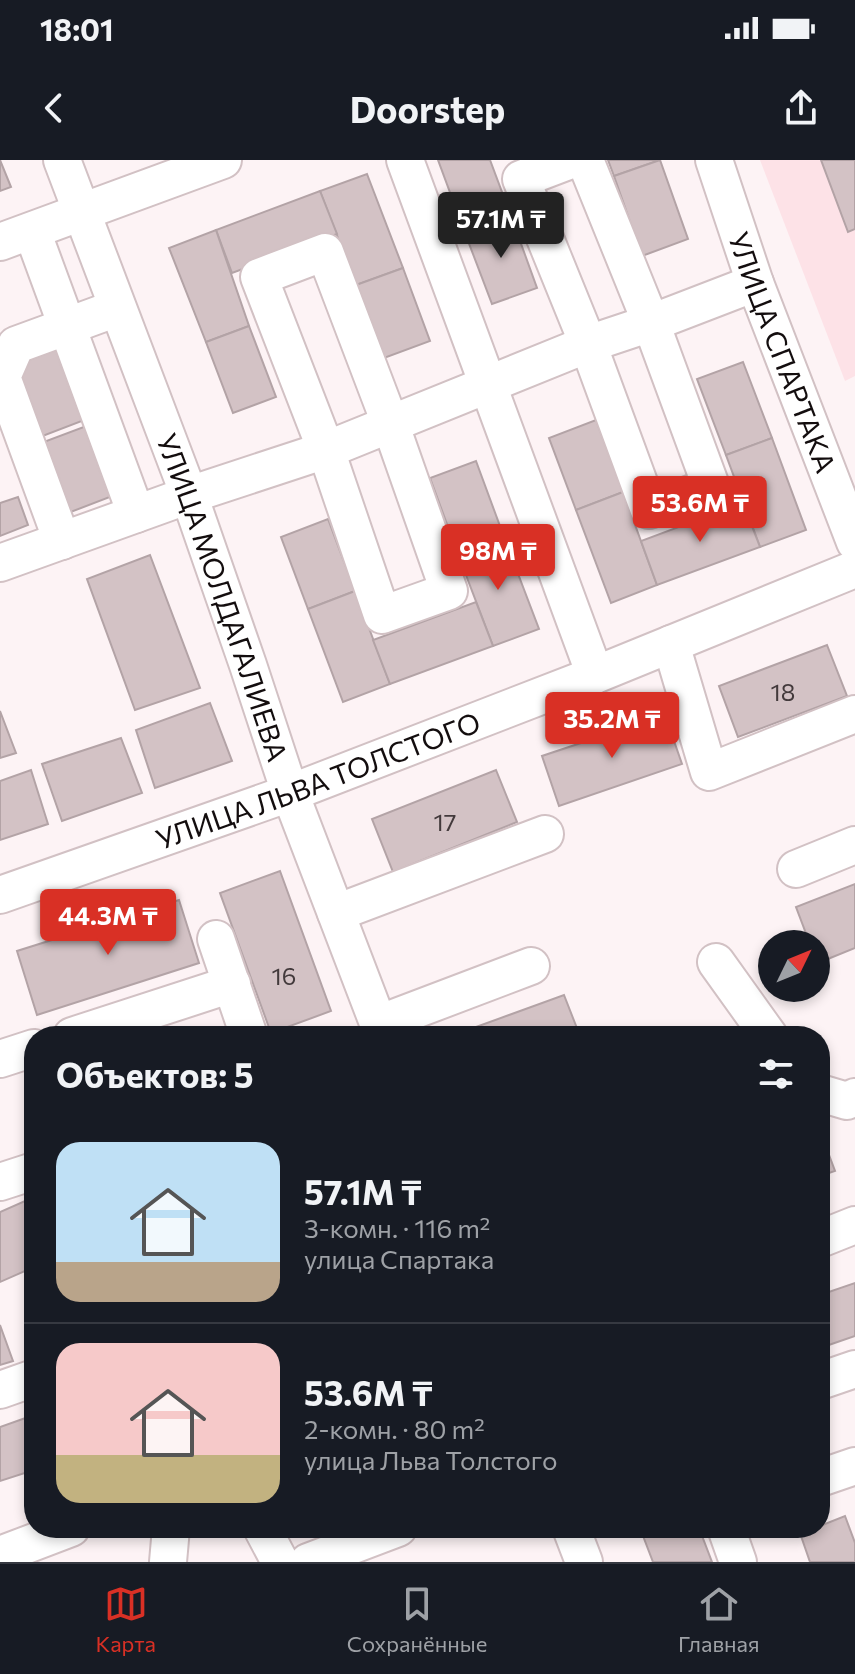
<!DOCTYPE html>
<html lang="ru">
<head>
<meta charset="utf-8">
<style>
  :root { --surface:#171b24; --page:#242831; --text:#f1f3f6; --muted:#9ea1a6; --line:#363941; --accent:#d93025 }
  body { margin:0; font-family:Commissioner,sans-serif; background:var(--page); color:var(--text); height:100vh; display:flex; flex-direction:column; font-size:30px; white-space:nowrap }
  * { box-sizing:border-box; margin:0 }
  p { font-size:26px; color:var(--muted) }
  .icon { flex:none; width:44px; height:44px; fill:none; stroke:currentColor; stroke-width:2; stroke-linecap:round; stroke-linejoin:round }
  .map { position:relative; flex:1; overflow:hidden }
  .details { position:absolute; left:24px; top:866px; width:806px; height:512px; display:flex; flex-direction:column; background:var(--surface); border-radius:32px; box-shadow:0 4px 12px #0003 }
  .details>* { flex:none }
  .needle { width:52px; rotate:47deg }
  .buttons { position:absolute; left:758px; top:770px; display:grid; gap:16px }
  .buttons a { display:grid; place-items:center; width:72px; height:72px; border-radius:50%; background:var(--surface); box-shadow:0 4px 12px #0003; font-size:40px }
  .price { position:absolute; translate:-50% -68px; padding:0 18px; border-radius:8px; background:var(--accent); color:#fff; font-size:26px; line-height:52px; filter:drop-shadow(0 2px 4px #0008) }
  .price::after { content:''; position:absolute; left:50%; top:48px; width:24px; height:18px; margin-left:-12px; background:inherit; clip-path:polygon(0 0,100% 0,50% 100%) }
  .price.current { background:#222; color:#fff }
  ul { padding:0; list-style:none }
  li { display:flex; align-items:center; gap:24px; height:200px; padding:0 32px }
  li+li { border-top:2px solid var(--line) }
  li span { display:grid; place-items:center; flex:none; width:224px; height:160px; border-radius:24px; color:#555 }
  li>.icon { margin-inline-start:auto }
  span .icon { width:96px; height:96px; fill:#fffc; stroke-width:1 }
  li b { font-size:34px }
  h2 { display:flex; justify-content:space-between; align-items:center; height:96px; padding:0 32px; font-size:34px }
  .status { display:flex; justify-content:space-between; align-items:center; height:56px; padding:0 40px; background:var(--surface); direction:ltr }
  .status svg { height:22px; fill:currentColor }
  header { display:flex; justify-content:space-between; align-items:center; height:104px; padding:0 32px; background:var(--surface); font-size:36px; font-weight:700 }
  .dock { display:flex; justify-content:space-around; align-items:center; height:112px; border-top:2px solid var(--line); background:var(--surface); font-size:22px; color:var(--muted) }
  .dock a { display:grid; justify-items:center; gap:4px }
  .dock .current { color:var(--accent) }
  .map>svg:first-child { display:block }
  .built { fill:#fde2e7 }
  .building { fill:#d3c2c5; stroke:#b3a3a6; stroke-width:2 }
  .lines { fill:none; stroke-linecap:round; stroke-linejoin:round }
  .minor-casing { stroke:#d2c1c4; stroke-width:40 }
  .minor { stroke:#fff; stroke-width:36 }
  .labels { text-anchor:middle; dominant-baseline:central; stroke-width:7; stroke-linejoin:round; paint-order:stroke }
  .number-label { font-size:24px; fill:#433a3c }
  .street-label { font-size:28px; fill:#130d0e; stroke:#fff }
</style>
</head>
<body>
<div class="status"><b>18:01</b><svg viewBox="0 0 49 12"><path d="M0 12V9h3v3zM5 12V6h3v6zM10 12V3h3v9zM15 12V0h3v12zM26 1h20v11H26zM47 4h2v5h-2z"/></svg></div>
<header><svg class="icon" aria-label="back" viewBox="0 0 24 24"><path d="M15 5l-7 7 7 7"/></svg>Doorstep<svg class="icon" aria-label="share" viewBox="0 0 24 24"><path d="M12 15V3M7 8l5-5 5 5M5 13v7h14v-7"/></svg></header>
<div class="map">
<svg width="855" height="1402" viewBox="0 0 855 1402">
  <rect width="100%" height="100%" fill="#fdf3f5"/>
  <path class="built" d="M760 0H855V216L845 221Z"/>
  <g class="building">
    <path d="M0 0 11 27 0 31Z"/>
    <path d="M438 0H490L511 56 465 73Z"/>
    <path d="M608 0H660L614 16Z"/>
    <path d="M660 0 688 79 642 96 614 16Z"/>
    <path d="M821 0H855V69L848 72Z"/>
    <path d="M367 14 403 108 356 125 320 31Z"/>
    <path d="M320 31 337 74 232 113 216 70Z"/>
    <path d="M511 56 537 128 492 144 465 73Z"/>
    <path d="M216 70 249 166 206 182 169 88Z"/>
    <path d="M403 108 430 181 384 198 356 125Z"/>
    <path d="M249 166 276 237 233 253 206 182Z"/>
    <path d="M60 188 87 259 40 277 13 206Z"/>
    <path d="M743 202 772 278 726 295 697 219Z"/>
    <path d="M596 260 623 332 576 350 549 278Z"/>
    <path d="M89 265 115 335 68 353 41 283Z"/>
    <path d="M772 278 806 370 760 387 726 295Z"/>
    <path d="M476 301 504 377 458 394 430 318Z"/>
    <path d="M623 332 657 425 611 443 576 350Z"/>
    <path d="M18 337 28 365 0 376V343Z"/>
    <path d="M743 343 760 387 657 425 641 381Z"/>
    <path d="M328 359 355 431 308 449 281 377Z"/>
    <path d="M504 377 539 469 493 486 458 394Z"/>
    <path d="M150 395 200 528 135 550 87 419Z"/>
    <path d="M355 431 390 524 343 542 308 449Z"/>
    <path d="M476 442 493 486 390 524 373 480Z"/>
    <path d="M827 485 847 536 738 577 719 526Z"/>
    <path d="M210 543 232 601 155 628 136 570Z"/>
    <path d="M0 551 16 593 0 598Z"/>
    <path d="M665 555 682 604 559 646 542 596Z"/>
    <path d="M121 578 142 633 62 661 42 604Z"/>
    <path d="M31 610 48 664 0 680V621Z"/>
    <path d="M496 610 517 662 393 712 372 659Z"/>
    <path d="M280 711 331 851 271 873 220 733Z"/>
    <path d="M855 724V788L818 803 816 784H810L796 747Z"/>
    <path d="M179 740 199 803 37 855 17 791Z"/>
    <path d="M564 835 580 876H454V875Z"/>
    <path d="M820 971 835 1011 820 1016Z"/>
    <path d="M34 1037V1107L0 1122V1052Z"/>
    <path d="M855 1123V1176L820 1188V1135Z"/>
    <path d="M0 1165 13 1201 0 1205Z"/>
    <path d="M34 1255V1310L0 1321V1267Z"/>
    <path d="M845 1356 855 1383V1402H810L800 1373 814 1368H820V1366Z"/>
    <path d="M640 1368H699L712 1402H653Z"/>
  </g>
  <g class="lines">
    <defs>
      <g id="minor">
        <path id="s1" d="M62 0 189 335 248 505 290 633 383 876"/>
        <path d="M405 0 595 515"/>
        <path d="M571 0 521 19 588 184 649 350 711 326 651 163 585 0"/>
        <path id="s2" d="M714 0 755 123 855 382"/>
        <path d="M32 71 136 354"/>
        <path d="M0 82 223 0"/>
        <path d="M325 92 390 263 449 431 382 455 326 290 259 117Z"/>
        <path d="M62 381 2 217 16 185 117 148"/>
        <path d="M0 403 189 335 326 290 588 184 651 163 755 123"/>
        <path d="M671 484 709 612 855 554"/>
        <path d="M796 709 855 685"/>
        <path id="s3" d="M0 735 290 633 595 515 855 409"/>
        <path d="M336 753 545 674"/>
        <path d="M216 779 249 876"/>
        <path d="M716 802 769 876"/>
        <path d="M378 864 531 806"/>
        <path d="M72 876 232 824"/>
        <path d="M0 899 34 888"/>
        <path d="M820 933 847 941 855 937"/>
        <path d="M0 1022 34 1011"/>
        <path d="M820 1079 855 1065"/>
        <path d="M820 1221 855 1209"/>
        <path d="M0 1230 34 1218"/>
        <path d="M820 1318 855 1306"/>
        <path d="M262 1368 280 1402"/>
        <path d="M571 1368 584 1402"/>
        <path d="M726 1368 738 1402"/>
        <path d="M0 1395 71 1368"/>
        <path d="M168 1402 171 1368"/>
        <path d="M308 1402 398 1368"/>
      </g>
    </defs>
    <use href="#minor" class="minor-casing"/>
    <use href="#minor" class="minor"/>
  </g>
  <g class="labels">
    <g class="number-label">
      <text x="783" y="531">18</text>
      <text x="445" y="661">17</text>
      <text x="284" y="815">16</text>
    </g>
    <g class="street-label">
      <text stroke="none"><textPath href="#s2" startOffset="204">УЛИЦА СПАРТАКА</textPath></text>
      <text stroke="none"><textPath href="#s1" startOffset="466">УЛИЦА МОЛДАГАЛИЕВА</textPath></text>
      <text stroke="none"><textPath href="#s3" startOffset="338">УЛИЦА ЛЬВА ТОЛСТОГО</textPath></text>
    </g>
  </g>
</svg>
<div class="buttons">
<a><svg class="needle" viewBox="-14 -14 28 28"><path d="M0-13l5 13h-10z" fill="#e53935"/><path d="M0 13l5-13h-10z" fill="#9ea1a6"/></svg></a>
</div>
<b class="price current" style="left:501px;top:100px">57.1M ₸</b>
<b class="price" style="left:700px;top:384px">53.6M ₸</b>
<b class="price" style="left:498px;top:432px">98M ₸</b>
<b class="price" style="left:612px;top:600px">35.2M ₸</b>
<b class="price" style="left:108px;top:797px">44.3M ₸</b>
<section class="details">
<h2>Объектов: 5<svg class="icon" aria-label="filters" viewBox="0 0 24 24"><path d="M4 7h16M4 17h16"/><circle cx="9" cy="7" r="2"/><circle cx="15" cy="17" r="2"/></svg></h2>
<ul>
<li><span style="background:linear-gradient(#bfe0f5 75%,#b9a48a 0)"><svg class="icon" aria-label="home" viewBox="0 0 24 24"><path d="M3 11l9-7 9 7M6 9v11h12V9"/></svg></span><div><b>57.1M ₸</b><p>3-комн. · 116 m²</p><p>улица Спартака</p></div></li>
<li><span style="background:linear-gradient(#f6c9c9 70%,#c2b280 0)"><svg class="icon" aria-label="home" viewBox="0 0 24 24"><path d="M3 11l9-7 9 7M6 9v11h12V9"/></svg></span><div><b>53.6M ₸</b><p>2-комн. · 80 m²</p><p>улица Льва Толстого</p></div></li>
</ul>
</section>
</div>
<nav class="dock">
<a class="current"><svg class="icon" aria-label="map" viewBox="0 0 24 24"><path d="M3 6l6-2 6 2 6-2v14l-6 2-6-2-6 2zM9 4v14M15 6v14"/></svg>Карта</a>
<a><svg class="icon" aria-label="saved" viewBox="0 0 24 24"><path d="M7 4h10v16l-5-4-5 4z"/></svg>Сохранённые</a>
<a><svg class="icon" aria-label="home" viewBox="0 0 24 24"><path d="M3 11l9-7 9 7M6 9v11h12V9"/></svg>Главная</a>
</nav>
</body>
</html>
